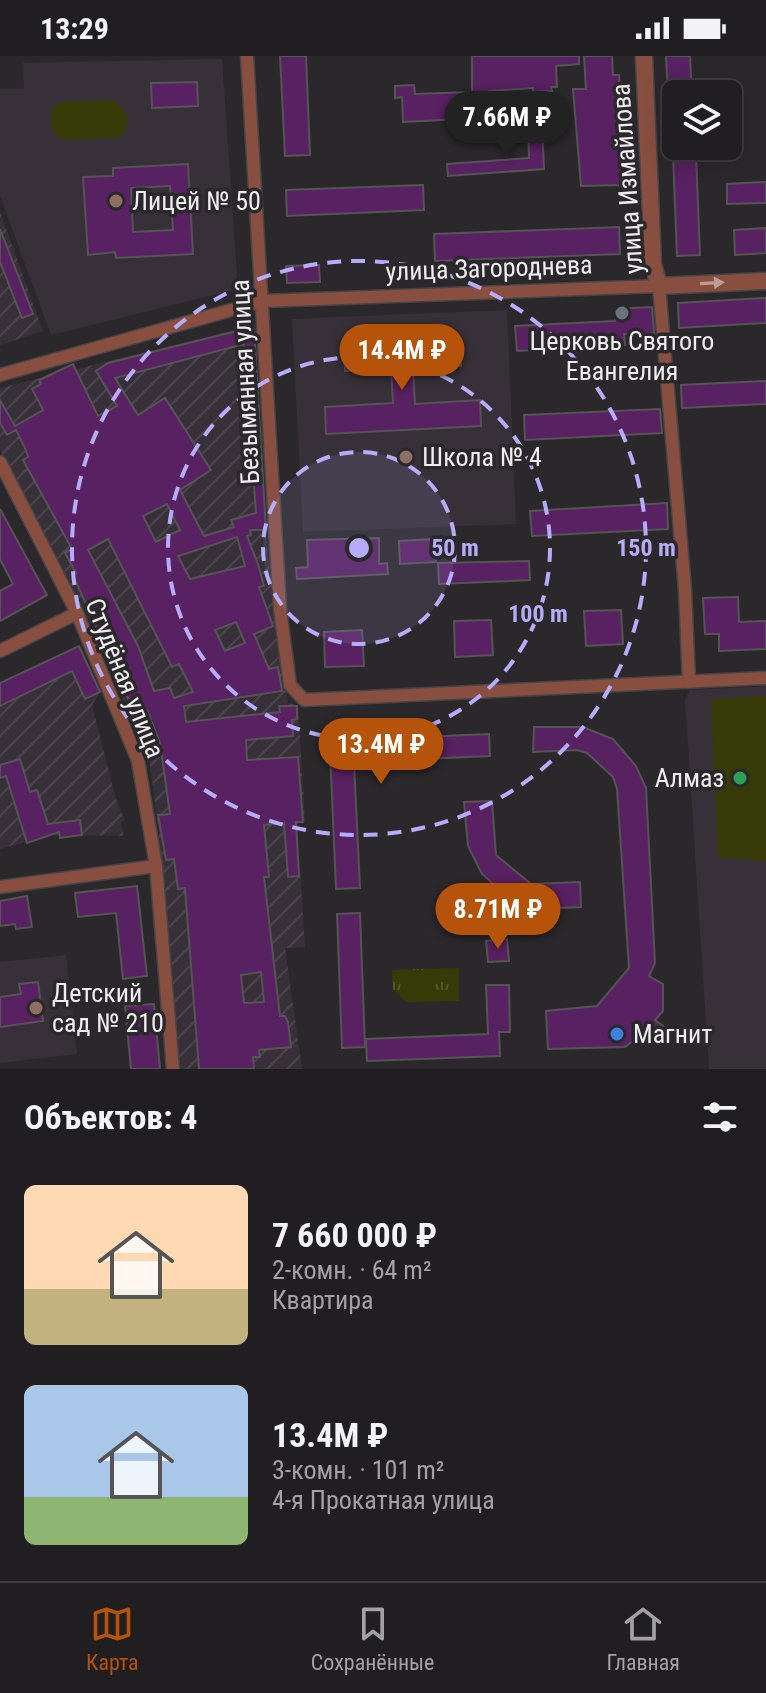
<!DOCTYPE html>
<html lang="ru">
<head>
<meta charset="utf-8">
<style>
  :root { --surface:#201e20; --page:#2d2b2d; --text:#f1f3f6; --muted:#a2a2a5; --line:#3d3c3e; --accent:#b45309 }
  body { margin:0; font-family:"Roboto Condensed",sans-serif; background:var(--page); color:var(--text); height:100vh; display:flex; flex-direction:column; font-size:30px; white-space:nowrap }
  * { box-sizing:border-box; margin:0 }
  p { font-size:26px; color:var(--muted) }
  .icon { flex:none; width:44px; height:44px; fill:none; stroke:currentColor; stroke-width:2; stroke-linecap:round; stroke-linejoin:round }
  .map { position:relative; height:1013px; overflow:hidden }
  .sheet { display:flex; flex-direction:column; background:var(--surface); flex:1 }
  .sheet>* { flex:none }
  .fabs { position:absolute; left:662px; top:24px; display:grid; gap:16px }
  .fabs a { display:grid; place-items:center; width:80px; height:80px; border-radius:12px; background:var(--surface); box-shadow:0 4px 20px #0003,0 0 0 2px var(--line); font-size:40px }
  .price { position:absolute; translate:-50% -68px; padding:0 18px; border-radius:28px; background:var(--accent); color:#fff; font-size:26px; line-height:52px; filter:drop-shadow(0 2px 4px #0008) }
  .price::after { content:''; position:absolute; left:50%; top:48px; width:24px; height:18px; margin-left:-12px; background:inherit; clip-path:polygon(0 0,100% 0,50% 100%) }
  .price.selected { background:#222; color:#fff }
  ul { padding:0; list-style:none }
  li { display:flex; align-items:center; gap:24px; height:200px; padding:0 24px }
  li span { display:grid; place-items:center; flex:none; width:224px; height:160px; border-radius:12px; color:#555 }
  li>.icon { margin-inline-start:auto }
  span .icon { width:96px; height:96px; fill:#fffc; stroke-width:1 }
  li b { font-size:34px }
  h2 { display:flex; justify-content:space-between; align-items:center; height:96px; padding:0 24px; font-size:34px }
  .status { display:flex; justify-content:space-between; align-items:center; height:56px; padding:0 40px; background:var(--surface); direction:ltr }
  .status svg { height:22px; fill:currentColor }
  .tabs { display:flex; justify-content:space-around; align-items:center; height:112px; border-top:2px solid var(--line); background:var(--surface); font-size:22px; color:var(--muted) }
  .tabs a { display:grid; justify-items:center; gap:4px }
  .tabs .selected { color:var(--accent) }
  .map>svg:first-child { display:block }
  .built { fill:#373038 }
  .industrial { fill:url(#industrial-furrows) }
  .park { fill:url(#park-tufts) }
  .pitch { fill:#363a06 }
  .building { fill:#582161; stroke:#565356; stroke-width:2; fill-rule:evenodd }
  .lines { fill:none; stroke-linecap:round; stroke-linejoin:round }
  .minor-casing { stroke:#464446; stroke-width:15 }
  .tertiary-casing { stroke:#464446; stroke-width:19 }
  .minor { stroke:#884f41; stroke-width:12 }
  .tertiary { stroke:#884f41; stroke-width:16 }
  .oneway { fill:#bc9e98 }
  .ring { fill:none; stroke:#b6acf8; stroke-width:4; stroke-dasharray:14 10 }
  .education-dot { fill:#8d6e63; stroke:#2b282b; stroke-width:3 }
  .worship-dot { fill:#6b7280; stroke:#2b282b; stroke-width:3 }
  .leisure-dot { fill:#2e9e5b; stroke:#2b282b; stroke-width:3 }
  .shop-dot { fill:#3f7fe0; stroke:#2b282b; stroke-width:3 }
  .labels { text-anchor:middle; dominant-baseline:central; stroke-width:7; stroke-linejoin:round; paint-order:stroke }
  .street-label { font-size:26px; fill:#efedef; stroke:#2b282b }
  .poi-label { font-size:26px; fill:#efedef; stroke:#2b282b; text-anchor:start }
  .centre { fill:#b6acf8; stroke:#2b282b; stroke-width:4 }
  .ring-label { font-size:24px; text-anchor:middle; font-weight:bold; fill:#b6acf8; stroke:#2b282b; stroke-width:7; stroke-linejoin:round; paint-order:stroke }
</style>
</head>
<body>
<div class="status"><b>13:29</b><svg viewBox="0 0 49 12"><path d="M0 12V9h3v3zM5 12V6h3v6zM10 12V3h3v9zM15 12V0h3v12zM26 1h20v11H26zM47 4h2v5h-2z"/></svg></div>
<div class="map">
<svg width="766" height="1013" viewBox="0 0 766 1013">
  <defs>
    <pattern id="industrial-furrows" width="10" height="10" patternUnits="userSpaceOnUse" patternTransform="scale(2)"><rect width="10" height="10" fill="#373038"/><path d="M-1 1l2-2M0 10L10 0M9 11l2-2" fill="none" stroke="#4a444b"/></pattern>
    <pattern id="park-tufts" width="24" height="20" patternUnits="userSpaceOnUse" patternTransform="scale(2)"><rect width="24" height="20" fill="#363a06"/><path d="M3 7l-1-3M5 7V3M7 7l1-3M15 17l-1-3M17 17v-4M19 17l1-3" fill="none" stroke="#53572b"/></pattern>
  </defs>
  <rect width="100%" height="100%" fill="#2b282b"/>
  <g class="built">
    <path d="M222 3 238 233 51 279 0 140V33H24L23 7Z"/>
    <path d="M507 254 516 468 303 476 292 263Z"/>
    <path d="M766 630V1013H709L685 643 690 634Z"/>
    <path d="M66 899 77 998 0 1007V906Z"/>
  </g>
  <g class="industrial">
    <path d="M0 156 43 275 0 289Z"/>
    <path d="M255 269 267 494 288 647 298 649 305 766 297 768 305 891 285 892 302 1013H180L163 809 149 702 83 551 0 394V332Z"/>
    <path d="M79 590 101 635 92 649 116 743 125 765 121 766 124 780 51 779 0 793V627Z"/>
  </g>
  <path class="park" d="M459 912V945L406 946 393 933 392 914Z"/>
  <g class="pitch">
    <path d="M113 44 129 60 124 77 115 82 62 84 51 73V53L61 46Z"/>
    <path d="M766 640V805L718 801 711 643Z"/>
  </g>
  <g class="building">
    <path d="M280 0H306L310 99 285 100Z"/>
    <path d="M472 0H579V8L556 10 557 31H551L552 35 533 36V32L489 35V39L482 40 483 62 403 66 402 41 395 42V30L414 29 415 38 472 36Z"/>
    <path d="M584 0H612L613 19H619L625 129 581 130 573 33H586Z"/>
    <path d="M666 0H690L692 38H668Z"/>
    <path d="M197 26 198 50 152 52 151 27Z"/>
    <path d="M542 69 544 113 448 120 447 108 529 102 528 70Z"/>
    <path d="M696 98 700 199 677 200 673 99Z"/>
    <path d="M188 108 193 198 116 202 115 196 88 199 83 121 113 120V112ZM170 130 173 174 133 176 131 132Z"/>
    <path d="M766 126V147L727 148V128Z"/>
    <path d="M423 129 424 154 287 160 286 134Z"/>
    <path d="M619 171 620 198 435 205 434 178Z"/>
    <path d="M766 172V197L735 199 734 174Z"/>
    <path d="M0 173 33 258 22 262 0 206Z"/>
    <path d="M319 209 320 226 287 227 286 210Z"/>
    <path d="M766 242V267L679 272 678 247Z"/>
    <path d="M652 251 654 277 624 278 625 289 517 295 515 270 615 265V253Z"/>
    <path d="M245 273H254L266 474H250L251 479 247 480 258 508 264 530 259 531 273 570 254 578 269 613 278 611 282 635 184 650 186 666 280 656 279 650H297V663L292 664 293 680 246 684 247 704 298 701 303 766H296L299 820 288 821 284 767 264 769 269 821H264L280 960H285L288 966 291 991 259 994 260 1001H253L254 1013H199L185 832 178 833 174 803 166 804 158 759 170 758 160 687 147 654 135 658 73 519 76 517 65 497 72 493 23 404 28 401 26 394 16 374 7 379 0 367V344L15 370 43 354 32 333 41 328 39 324 73 308 98 360 117 350 96 315 108 307ZM244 288 256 457 231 464 234 471 204 480 180 434 211 414 165 342 138 359 115 322ZM167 448 180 474 156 486 143 460ZM237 481 245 510 190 523 178 500ZM108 483 172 611 179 608 193 636 174 642 170 632 154 635 138 590 88 494ZM236 566 245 587 225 595 215 574ZM261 916 264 946 244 947 241 919Z"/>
    <path d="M460 286 461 310 413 313 415 348 480 344 481 370 326 378 325 351 393 347 391 313 345 315 344 292Z"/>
    <path d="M766 325V348L682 352 681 329Z"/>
    <path d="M660 353 662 377 525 384 524 359Z"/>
    <path d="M667 447 668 473 532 480 530 455Z"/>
    <path d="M0 453 47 539 0 565V535L13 528 0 503Z"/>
    <path d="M379 482V508L387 507 388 518 297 523 296 512 308 511 307 484Z"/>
    <path d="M434 483 436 506 400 508 399 485Z"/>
    <path d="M529 505 530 524 439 528 438 507Z"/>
    <path d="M738 541 739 566 766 565V593L719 595V578H705L703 542Z"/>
    <path d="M621 554 623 588 586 590 584 555Z"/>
    <path d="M491 564 493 599 455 601 454 565Z"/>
    <path d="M362 574 364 610 325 611 324 576Z"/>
    <path d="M79 590 100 636 85 643 72 615 0 650V627Z"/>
    <path d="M534 671H583L613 683 636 710 646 732 655 907 649 920 663 928V955L655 964 663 970 653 981 646 975 625 991 548 993 546 955 597 950 629 912 617 733 613 721 587 697 577 694 533 696Z"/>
    <path d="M489 678 490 700 354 706 360 832 336 833 330 695 354 694 353 684Z"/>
    <path d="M20 703 30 736 37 734 48 768 80 764 82 779 60 782 59 776 27 787 6 720 0 722V709Z"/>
    <path d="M492 745 496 799 531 828 580 826 581 851 538 853 509 842 482 818 468 790 464 746Z"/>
    <path d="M137 830 147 920 123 923 116 857 78 861 75 837Z"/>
    <path d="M27 840 32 871 16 873 15 868 0 870V845Z"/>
    <path d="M360 857 365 991 342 992 337 858Z"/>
    <path d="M507 883 509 905 488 906 486 885Z"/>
    <path d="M38 926 43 965 0 971V941L21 938 19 928Z"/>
    <path d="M486 929H509L510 976H499L500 1000 367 1005 366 983 488 978Z"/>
    <path d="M154 948 160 1013H131L125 950Z"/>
  </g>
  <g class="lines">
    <defs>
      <g id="minor">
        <path d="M247 0 280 553 290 629 304 644 766 622"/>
        <path d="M0 319 263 245 659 230 685 534 689 626"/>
        <path d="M0 406 77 557 138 705 156 810 173 1013"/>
        <path d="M0 595 77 557"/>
        <path d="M0 831 156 810"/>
      </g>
      <path id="tertiary" d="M644 0 653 208 659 230 766 225"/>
    </defs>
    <use href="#minor" class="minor-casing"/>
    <use href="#tertiary" class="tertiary-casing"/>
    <use href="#minor" class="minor"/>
    <use href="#tertiary" class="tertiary"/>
  </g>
  <defs><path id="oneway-solid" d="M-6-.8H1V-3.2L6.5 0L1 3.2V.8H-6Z" transform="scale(2)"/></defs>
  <use class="oneway" href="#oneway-solid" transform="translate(712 227) rotate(-3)"/>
  <circle cx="359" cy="492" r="96" fill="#b6acf8" fill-opacity=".12"/>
  <g class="ring">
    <circle cx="359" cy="492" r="96"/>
    <circle cx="359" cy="492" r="191"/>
    <circle cx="359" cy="492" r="287"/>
  </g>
  <g class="education-dot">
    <circle cx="116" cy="145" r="8"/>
    <circle cx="406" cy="401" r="8"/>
    <circle cx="36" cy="952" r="8"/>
  </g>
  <circle class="worship-dot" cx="622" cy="257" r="8"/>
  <circle class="leisure-dot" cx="740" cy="722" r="8"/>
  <circle class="shop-dot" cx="617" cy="978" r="8"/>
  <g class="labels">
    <g class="street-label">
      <text transform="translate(627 123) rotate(-94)">улица Измайлова</text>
      <text transform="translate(489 212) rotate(-2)">улица Загороднева</text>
      <text transform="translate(245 326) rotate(-93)">Безымянная улица</text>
      <text transform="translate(125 622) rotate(68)">Студёная улица</text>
    </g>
    <g class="poi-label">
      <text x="132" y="145">Лицей № 50</text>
      <text x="622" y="285" text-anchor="middle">Церковь Святого<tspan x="622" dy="30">Евангелия</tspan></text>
      <text x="422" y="401">Школа № 4</text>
      <text x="724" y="722" text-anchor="end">Алмаз</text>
      <text x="52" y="937">Детский<tspan x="52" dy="30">сад № 210</tspan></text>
      <text x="633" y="978">Магнит</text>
    </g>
  </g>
  <circle cx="359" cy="492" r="12" class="centre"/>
  <g class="ring-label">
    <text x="455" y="500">50 m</text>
    <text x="646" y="500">150 m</text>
    <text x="538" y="566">100 m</text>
  </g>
</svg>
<div class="fabs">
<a><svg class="icon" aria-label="layers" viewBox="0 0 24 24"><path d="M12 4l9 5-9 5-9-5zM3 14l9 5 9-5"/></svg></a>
</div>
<b class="price selected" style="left:507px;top:103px">7.66M ₽</b>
<b class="price" style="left:402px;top:336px">14.4M ₽</b>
<b class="price" style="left:381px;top:730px">13.4M ₽</b>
<b class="price" style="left:498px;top:895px">8.71M ₽</b>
</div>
<section class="sheet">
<h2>Объектов: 4<svg class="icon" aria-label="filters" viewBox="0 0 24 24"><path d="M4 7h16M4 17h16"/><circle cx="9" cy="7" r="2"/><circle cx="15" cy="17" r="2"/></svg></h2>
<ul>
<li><span style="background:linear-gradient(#ffd9b3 65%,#c2b280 0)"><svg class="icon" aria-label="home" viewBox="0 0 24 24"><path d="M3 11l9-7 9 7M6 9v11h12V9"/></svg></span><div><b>7 660 000 ₽</b><p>2-комн. · 64 m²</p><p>Квартира</p></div></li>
<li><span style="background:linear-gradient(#a9c7e8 70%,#8fb573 0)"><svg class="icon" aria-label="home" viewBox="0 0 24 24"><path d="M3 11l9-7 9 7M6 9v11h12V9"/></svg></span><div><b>13.4M ₽</b><p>3-комн. · 101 m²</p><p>4-я Прокатная улица</p></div></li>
</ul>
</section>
<nav class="tabs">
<a class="selected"><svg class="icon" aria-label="map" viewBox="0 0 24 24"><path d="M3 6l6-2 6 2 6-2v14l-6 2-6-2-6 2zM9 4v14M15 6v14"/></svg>Карта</a>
<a><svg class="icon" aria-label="saved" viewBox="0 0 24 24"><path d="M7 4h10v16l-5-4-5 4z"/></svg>Сохранённые</a>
<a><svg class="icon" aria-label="home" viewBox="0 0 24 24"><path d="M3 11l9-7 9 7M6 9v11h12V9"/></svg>Главная</a>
</nav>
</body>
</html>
